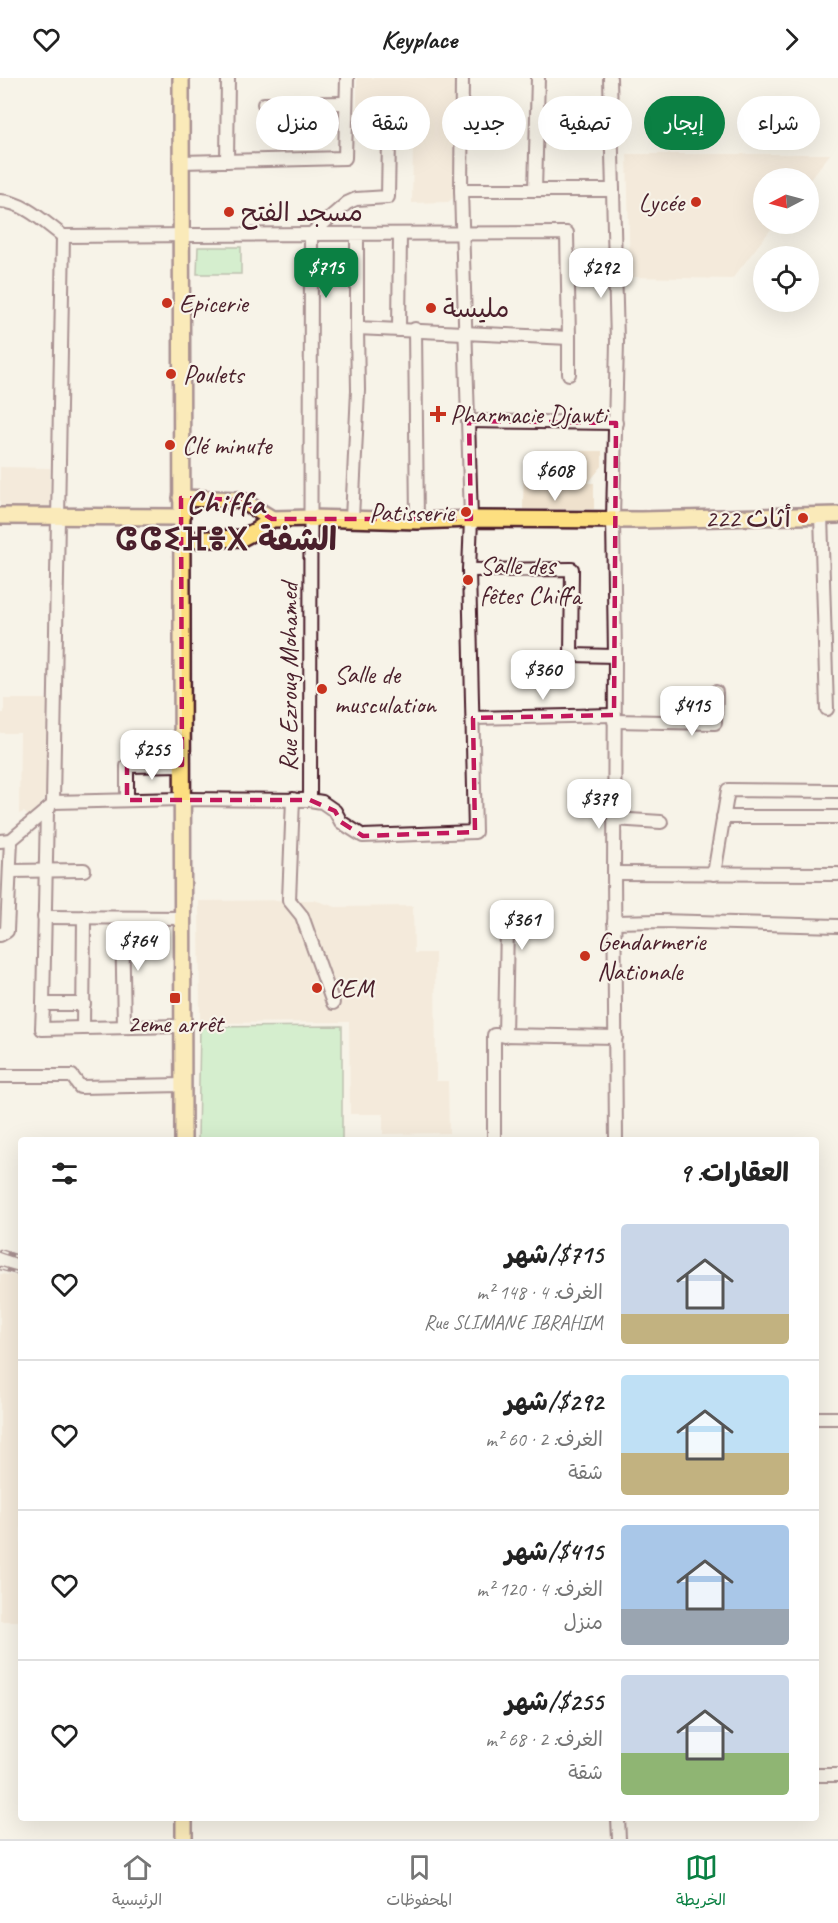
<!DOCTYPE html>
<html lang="ar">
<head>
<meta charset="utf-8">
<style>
  :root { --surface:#fff; --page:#f6f6f6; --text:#222; --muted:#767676; --line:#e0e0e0; --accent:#0b8043 }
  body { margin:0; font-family:Caveat,"Playpen Sans Arabic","Noto Sans Tifinagh",sans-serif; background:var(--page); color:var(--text); direction:rtl; height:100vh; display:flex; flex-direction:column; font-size:22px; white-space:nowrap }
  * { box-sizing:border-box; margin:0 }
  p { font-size:20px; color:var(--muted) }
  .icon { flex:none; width:33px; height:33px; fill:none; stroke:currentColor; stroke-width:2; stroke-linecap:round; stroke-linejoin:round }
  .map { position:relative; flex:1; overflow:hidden; direction:ltr }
  .panel { position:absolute; left:18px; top:1059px; width:801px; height:684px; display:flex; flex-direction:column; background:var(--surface); border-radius:6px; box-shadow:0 6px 24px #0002; direction:rtl }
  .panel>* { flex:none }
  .guide { position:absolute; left:18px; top:18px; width:802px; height:54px; direction:rtl; display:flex; gap:12px }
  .needle { width:39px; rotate:264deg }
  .fabs { position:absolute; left:753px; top:90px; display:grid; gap:12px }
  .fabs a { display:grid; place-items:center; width:66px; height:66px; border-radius:50%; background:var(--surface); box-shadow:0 6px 24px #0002; font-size:30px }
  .price { position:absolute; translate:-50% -51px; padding:0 14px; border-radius:12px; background:#fff; color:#222; font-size:20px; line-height:39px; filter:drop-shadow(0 2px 3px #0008) }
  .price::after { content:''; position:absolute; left:50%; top:36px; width:18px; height:14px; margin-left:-9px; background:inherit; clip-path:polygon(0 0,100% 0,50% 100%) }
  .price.selected { background:var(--accent); color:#fff }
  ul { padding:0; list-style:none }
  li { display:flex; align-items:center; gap:18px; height:150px; padding:0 30px }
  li+li { border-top:2px solid var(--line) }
  li span { display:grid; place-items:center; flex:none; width:168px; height:120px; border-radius:6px; color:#555 }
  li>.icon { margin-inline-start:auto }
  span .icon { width:72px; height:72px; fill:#fffc; stroke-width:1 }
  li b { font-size:26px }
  h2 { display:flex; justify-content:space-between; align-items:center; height:72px; padding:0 30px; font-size:26px }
  .chip { padding:0 21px; border-radius:27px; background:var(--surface); box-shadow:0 6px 24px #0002; font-size:21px; line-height:54px }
  .chip.selected { background:var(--accent); color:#fff }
  header { display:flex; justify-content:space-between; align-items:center; height:78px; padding:0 30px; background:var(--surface); font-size:27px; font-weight:700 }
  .dock { display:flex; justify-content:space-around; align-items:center; height:84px; border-top:2px solid var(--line); background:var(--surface); font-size:16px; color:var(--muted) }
  .dock a { display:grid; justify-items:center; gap:3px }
  .dock .selected { color:var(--accent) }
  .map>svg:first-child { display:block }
  .built { fill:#efe1cd }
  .green { fill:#abe8af; stroke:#7a846d; stroke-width:1.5 }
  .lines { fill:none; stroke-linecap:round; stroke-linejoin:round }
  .minor-casing { stroke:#4a1f2b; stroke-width:16 }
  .major-casing { stroke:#4a1f2b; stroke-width:20 }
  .minor { stroke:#f7f3e8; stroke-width:12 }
  .major { stroke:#fddf80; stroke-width:15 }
  .rail-casing { stroke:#4a1f2b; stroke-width:4.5 }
  .rail { stroke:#f7f3e8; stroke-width:2; stroke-dasharray:7; stroke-linecap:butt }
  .marked { fill:none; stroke:#c2185b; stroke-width:4.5; stroke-dasharray:12 8; stroke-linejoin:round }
  .poi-dot { fill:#c8321e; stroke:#f7f3e8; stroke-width:2 }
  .labels { text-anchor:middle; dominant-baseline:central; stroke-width:4.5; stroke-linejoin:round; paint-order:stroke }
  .poi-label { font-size:26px; fill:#4a1f2b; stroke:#f7f3e8; text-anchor:start }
  .street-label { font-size:26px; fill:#4a1f2b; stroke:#f7f3e8 }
  .district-label { font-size:32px; font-weight:bold; letter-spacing:1.5px; fill:#4a1f2b; stroke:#f7f3e8 }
</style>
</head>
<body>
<header><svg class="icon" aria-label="forward" viewBox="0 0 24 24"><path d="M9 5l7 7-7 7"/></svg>Keyplace<svg class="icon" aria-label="heart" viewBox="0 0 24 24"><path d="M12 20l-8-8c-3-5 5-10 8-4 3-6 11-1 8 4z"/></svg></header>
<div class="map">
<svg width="838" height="1761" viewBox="0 0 838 1761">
  <rect width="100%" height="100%" fill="#f7f3e8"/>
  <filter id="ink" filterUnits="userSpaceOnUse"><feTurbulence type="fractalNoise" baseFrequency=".0167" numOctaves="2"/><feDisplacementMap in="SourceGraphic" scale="12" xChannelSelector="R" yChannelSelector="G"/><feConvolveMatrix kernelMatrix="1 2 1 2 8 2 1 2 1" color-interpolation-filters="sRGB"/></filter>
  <g filter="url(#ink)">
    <g class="built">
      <path d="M357 0H460L456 118 448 124 412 125 413 68 410 57 400 51 357 52Z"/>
      <path d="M627 76H830L809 103 808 100H764V146H775L732 201 630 199Z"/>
      <path d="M534 373H602V388L588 405H594V431H523L524 386H534Z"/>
      <path d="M0 389 50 390V433H0Z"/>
      <path d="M4 621H47L46 720 29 739 24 734 19 736 20 655H0V635H4Z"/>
      <path d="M314 822 336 829 413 828 414 875H435L436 1003H448L449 1055 383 1056V1036H350L349 944 200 945 199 823Z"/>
      <path d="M0 1196 21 1198V1543H0Z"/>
    </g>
    <g class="green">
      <path d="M198 169H241V196H197Z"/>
      <path d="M342 948V1062H198L200 949Z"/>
    </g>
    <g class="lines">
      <defs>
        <g id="minor">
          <path d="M610 0 617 263 613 441 615 578 614 795 616 1062"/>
          <path d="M264 26 346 25"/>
          <path d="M227 83 228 0"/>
          <path d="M181 84 345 80 347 0"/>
          <path d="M461 112H613"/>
          <path d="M535 112 538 0"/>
          <path d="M0 123C24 124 44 144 63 158"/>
          <path d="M311 156 567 155 569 260 357 250V156"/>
          <path d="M311 156 347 125 356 121 388 119 389 61"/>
          <path d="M399 251 400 156"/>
          <path d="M415 251 417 443"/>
          <path d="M569 260V296"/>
          <path d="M469 343 616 345"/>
          <path d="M821 437 827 631"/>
          <path d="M352 441 358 312 357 250"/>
          <path d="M469 492 572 491 571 577 615 578"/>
          <path d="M473 640 614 637"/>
          <path d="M614 643 715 645 716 614"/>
          <path d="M293 721 289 822 302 838 333 925"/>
          <path d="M127 722V688L182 687"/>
          <path d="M310 722 311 156 63 158 53 724 182 721 310 722 322 724 335 733 341 744 363 758 475 754 469 492 471 441 461 112 462 0"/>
          <path d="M47 732 43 926H84"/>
          <path d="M723 739H838"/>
          <path d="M614 741 661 744"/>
          <path d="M0 763 11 762 49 730"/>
          <path d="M10 793 84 792"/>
          <path d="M614 795 838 796"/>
          <path d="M714 796 728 712 838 713"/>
          <path d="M44 839 182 840"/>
          <path d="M84 839 83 950 182 948"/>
          <path d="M122 840 124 949"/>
          <path d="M614 844 660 843 838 848"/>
          <path d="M0 857 7 853 11 762"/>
          <path d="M43 926 42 951 83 950"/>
          <path d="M505 958 507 846"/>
          <path d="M0 998H72L80 1009 183 1007"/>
          <path d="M494 1062V957L616 959"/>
          <path d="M816 1340H838"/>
          <path d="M816 1697H838"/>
          <path d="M618 1740 619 1761"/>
        </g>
        <g id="major">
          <path d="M181 0 183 1062"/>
          <path d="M181 420 241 422 272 441"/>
          <path d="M0 438 182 439"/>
          <path d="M181 462 242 460 257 452 272 441 311 440 417 443 471 441 641 442 838 437"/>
          <path d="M184 1740V1761"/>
        </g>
      </defs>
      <use href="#minor" class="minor-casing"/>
      <use href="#major" class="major-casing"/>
      <use href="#minor" class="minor"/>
      <use href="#major" class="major"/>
      <defs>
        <g id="rail">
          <path d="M0 1173 21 1180"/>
          <path d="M0 1190 21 1196"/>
        </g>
      </defs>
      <use href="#rail" class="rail-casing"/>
      <use href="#rail" class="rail"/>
    </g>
  </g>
  <path d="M0 0H838V1761H0ZM469 343 616 345 614 637 473 640 475 754 363 758 341 744 335 733 310 722H127V688L182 687 181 420 241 422 272 441H471Z" fill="#f7f3e8" fill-opacity=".55" fill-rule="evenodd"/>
  <path class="marked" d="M469 343 616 345 614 637 473 640 475 754 363 758 341 744 335 733 310 722H127V688L182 687 181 420 241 422 272 441H471Z"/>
  <g class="poi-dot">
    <circle cx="696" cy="124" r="6"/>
    <circle cx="229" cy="134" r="6"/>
    <circle cx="167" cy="225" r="6"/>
    <circle cx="431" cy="230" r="6"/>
    <circle cx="171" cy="296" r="6"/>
    <path d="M435 327h6v6h6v6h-6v6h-6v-6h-6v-6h6z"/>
    <circle cx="170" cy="367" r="6"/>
    <circle cx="466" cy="434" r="6"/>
    <circle cx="803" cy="440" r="6"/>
    <circle cx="468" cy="502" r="6"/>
    <circle cx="322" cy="611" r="6"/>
    <circle cx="585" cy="878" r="6"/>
    <circle cx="317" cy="910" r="6"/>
    <rect x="169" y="914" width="12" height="12" rx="3"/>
  </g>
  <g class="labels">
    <g class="poi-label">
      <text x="684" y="124" text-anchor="end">Lycée</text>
      <text x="241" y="134">مسجد الفتح</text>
      <text x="179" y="225">Epicerie</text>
      <text x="443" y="230">مليسة</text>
      <text x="183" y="296">Poulets</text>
      <text x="450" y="336">Pharmacie Djawti</text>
      <text x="182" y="367">Clé minute</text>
      <text x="454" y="434" text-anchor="end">Patisserie</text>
      <text x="791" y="440" text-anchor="end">أثاث 222</text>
      <text x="480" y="487">Salle des<tspan x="480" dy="30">fêtes Chiffa</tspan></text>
      <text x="334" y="596">Salle de<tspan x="334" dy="30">musculation</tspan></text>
      <text x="597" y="863">Gendarmerie<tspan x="597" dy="30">Nationale</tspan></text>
      <text x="329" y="910">CEM</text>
      <text x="175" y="945" text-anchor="middle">2eme arrêt</text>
    </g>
    <g class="street-label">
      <text transform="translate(288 599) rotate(-90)">Rue Ezroug Mohamed</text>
    </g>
    <g class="district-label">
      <text x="226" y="424">Chiffa<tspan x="226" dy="37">ⵛⵛⵉⴼⴻⵝ الشفة</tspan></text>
    </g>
  </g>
</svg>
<div class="fabs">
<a><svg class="needle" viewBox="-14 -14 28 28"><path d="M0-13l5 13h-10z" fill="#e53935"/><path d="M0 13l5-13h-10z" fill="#767676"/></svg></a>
<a><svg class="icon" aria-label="locate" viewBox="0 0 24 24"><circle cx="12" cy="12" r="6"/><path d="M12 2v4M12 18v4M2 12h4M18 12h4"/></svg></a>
</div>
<b class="price selected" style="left:326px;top:221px">$715</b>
<b class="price" style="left:601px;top:221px">$292</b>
<b class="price" style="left:555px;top:424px">$608</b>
<b class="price" style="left:543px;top:623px">$360</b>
<b class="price" style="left:692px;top:659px">$415</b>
<b class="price" style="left:152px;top:703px">$255</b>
<b class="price" style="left:599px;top:752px">$379</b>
<b class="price" style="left:522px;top:873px">$361</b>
<b class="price" style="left:138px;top:894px">$764</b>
<div class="guide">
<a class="chip">شراء</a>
<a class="chip selected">إيجار</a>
<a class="chip">تصفية</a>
<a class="chip">جديد</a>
<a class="chip">شقة</a>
<a class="chip">منزل</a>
</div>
<section class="panel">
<h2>العقارات: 9<svg class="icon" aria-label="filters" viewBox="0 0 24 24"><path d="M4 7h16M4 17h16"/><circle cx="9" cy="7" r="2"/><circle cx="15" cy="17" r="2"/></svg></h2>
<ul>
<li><span style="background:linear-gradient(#c9d6e8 75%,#c2b280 0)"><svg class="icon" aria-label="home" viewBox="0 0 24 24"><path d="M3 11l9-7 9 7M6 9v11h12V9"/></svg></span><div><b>$715/شهر</b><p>الغرف: 4 · 148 m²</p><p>Rue SLIMANE IBRAHIM</p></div><svg class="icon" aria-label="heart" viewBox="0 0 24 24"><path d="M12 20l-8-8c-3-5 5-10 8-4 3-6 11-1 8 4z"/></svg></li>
<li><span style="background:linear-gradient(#bfe0f5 65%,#c2b280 0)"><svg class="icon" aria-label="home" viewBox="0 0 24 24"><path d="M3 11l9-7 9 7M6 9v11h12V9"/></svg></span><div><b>$292/شهر</b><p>الغرف: 2 · 60 m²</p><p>شقة</p></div><svg class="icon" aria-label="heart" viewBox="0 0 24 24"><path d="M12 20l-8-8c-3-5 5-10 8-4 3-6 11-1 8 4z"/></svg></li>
<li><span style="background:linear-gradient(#a9c7e8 70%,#9aa5b1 0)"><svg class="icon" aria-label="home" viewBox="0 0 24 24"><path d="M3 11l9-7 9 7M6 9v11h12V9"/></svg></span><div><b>$415/شهر</b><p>الغرف: 4 · 120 m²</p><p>منزل</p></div><svg class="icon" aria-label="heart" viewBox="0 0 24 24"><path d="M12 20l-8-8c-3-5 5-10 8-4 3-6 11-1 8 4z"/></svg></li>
<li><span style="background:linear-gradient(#c9d6e8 65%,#8fb573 0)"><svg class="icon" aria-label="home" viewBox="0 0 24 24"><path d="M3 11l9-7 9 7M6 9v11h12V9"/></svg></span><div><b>$255/شهر</b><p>الغرف: 2 · 68 m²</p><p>شقة</p></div><svg class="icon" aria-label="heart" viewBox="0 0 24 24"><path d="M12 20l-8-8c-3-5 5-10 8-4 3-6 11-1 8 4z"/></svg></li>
</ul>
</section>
</div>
<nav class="dock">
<a class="selected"><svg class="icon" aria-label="map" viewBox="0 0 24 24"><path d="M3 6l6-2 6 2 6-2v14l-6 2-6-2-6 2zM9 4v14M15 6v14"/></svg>الخريطة</a>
<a><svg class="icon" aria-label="saved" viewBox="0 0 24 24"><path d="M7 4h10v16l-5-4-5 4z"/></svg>المحفوظات</a>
<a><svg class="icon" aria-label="home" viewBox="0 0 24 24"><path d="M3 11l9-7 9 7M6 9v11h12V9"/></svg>الرئيسية</a>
</nav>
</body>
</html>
